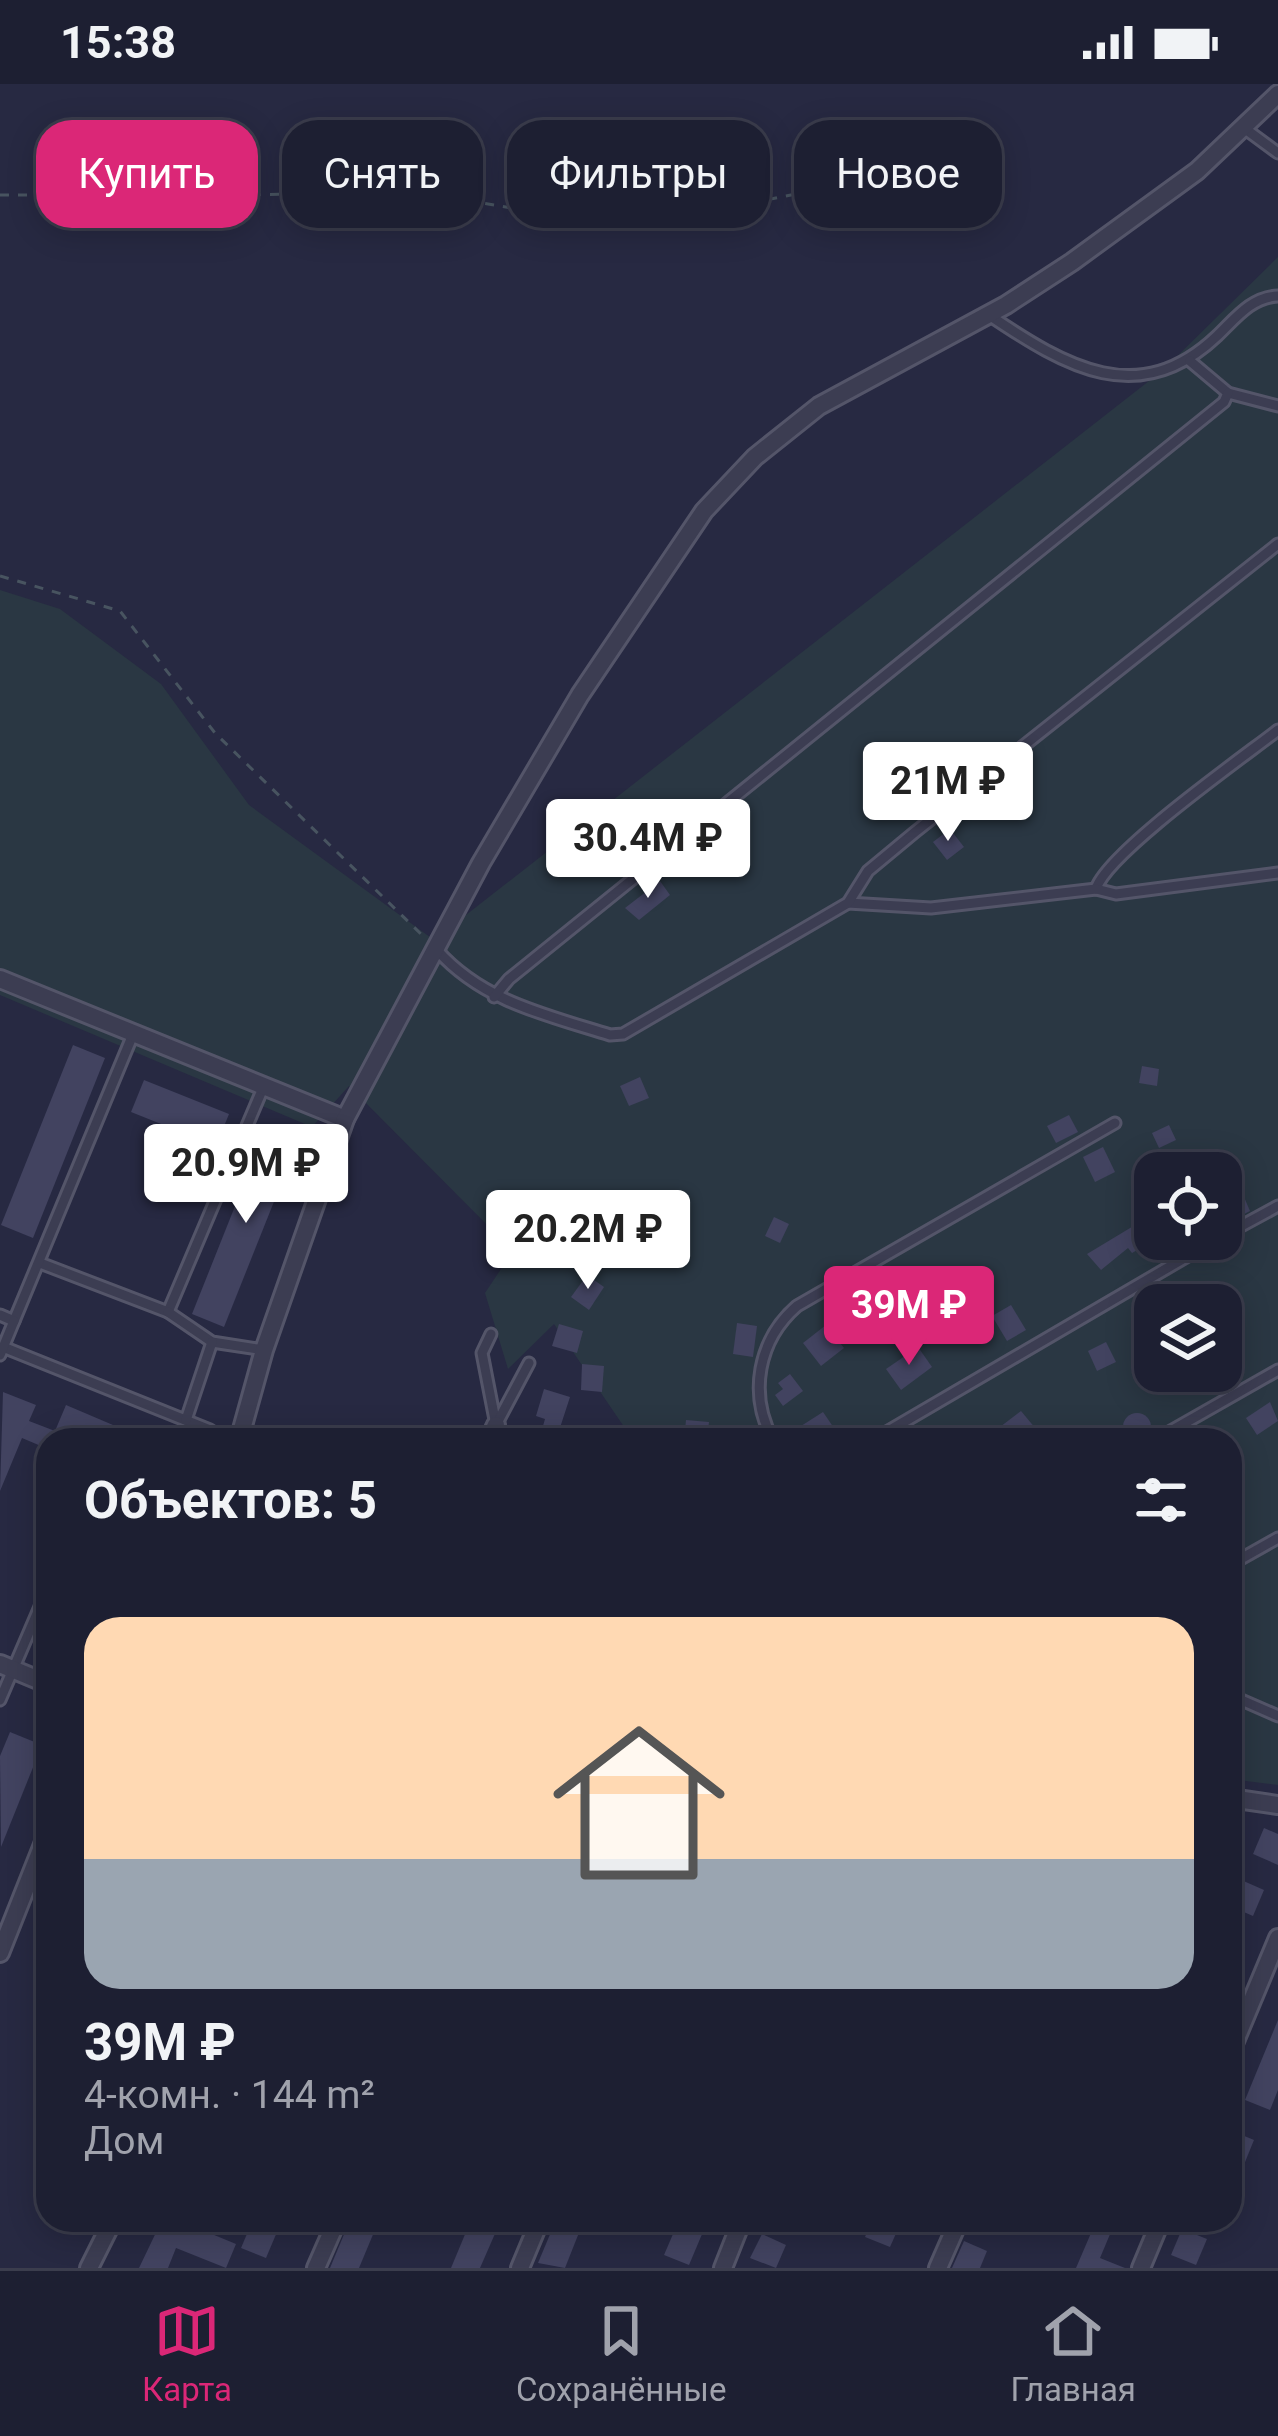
<!DOCTYPE html>
<html lang="ru">
<head>
<meta charset="utf-8">
<style>
  :root { --surface:#1d1f32; --page:#2a2c3e; --text:#f1f3f6; --muted:#a0a2ac; --line:#3b3d4d; --accent:#db2777 }
  body { margin:0; font-family:Roboto,sans-serif; background:var(--page); color:var(--text); height:100vh; display:flex; flex-direction:column; font-size:45px; white-space:nowrap }
  * { box-sizing:border-box; margin:0 }
  p { font-size:39px; color:var(--muted) }
  .icon { flex:none; width:66px; height:66px; fill:none; stroke:currentColor; stroke-width:2; stroke-linecap:round; stroke-linejoin:round }
  .map { position:relative; flex:1; overflow:hidden }
  .side { position:absolute; left:36px; top:1344px; width:1206px; height:804px; display:flex; flex-direction:column; background:var(--surface); border-radius:36px; box-shadow:0 6px 30px #0003,0 0 0 3px var(--line) }
  .side>* { flex:none }
  .guide { position:absolute; left:36px; top:36px; width:1206px; height:108px; display:flex; gap:24px }
  .fabs { position:absolute; left:1134px; top:1068px; display:grid; gap:24px }
  .fabs a { display:grid; place-items:center; width:108px; height:108px; border-radius:24px; background:var(--surface); box-shadow:0 6px 30px #0003,0 0 0 3px var(--line); font-size:60px }
  .price { position:absolute; translate:-50% -102px; padding:0 27px; border-radius:12px; background:#fff; color:#222; font-size:39px; line-height:78px; filter:drop-shadow(0 3px 6px #0008) }
  .price::after { content:''; position:absolute; left:50%; top:72px; width:36px; height:27px; margin-left:-18px; background:inherit; clip-path:polygon(0 0,100% 0,50% 100%) }
  .price.selected { background:var(--accent); color:#fff }
  ul { padding:0; list-style:none }
  li { display:grid; align-content:center; gap:24px; height:636px; padding:0 48px }
  li span { display:grid; place-items:center; height:372px; border-radius:36px; color:#555 }
  li>.icon { margin-inline-start:auto }
  span .icon { width:216px; height:216px; fill:#fffc; stroke-width:1 }
  li b { font-size:51px }
  h2 { display:flex; justify-content:space-between; align-items:center; height:144px; padding:0 48px; font-size:51px }
  .chip { padding:0 42px; border-radius:36px; background:var(--surface); box-shadow:0 6px 30px #0003,0 0 0 3px var(--line); font-size:42px; line-height:108px }
  .chip.selected { background:var(--accent); color:#fff }
  .status { display:flex; justify-content:space-between; align-items:center; height:84px; padding:0 60px; background:var(--surface); direction:ltr }
  .status svg { height:33px; fill:currentColor }
  .tabs { display:flex; justify-content:space-around; align-items:center; height:168px; border-top:3px solid var(--line); background:var(--surface); font-size:33px; color:var(--muted) }
  .tabs a { display:grid; justify-items:center; gap:6px }
  .tabs .selected { color:var(--accent) }
  .map>svg:first-child { display:block }
  .green { fill:#2a3743; fill-rule:evenodd }
  .building { fill:#424360 }
  .lines { fill:none; stroke-linecap:round; stroke-linejoin:round }
  .lane-casing { stroke:#545569; stroke-width:15 }
  .street-casing { stroke:#545569; stroke-width:22 }
  .path { stroke:#485460; stroke-width:3; stroke-dasharray:9 9; stroke-linecap:butt }
  .lane { stroke:#3c3d52; stroke-width:9 }
  .street { stroke:#3c3d52; stroke-width:16 }
</style>
</head>
<body>
<div class="status"><b>15:38</b><svg viewBox="0 0 49 12"><path d="M0 12V9h3v3zM5 12V6h3v6zM10 12V3h3v9zM15 12V0h3v12zM26 1h20v11H26zM47 4h2v5h-2z"/></svg></div>
<div class="map">
<svg width="1278" height="2184" viewBox="0 0 1278 2184">
  <rect width="100%" height="100%" fill="#272942"/>
  <path class="green" d="M1278 173V1701L1230 1695V1356H633L554 1240 508 1285 485 1209 513 1167 349 1002 312 1043 0 911V506L60 525 161 600 249 721 434 856 1163 286ZM1155 1089H1221V1155H1155ZM1155 1221H1221V1287H1155Z"/>
  <g class="building">
    <path d="M683 717 691 728 652 756 644 745Z"/>
    <path d="M950 745 964 763 947 776 933 758Z"/>
    <path d="M660 797 670 811 639 836 625 824Z"/>
    <path d="M73 961 105 974 33 1154 1 1141Z"/>
    <path d="M1142 982 1159 985 1157 1002 1139 999Z"/>
    <path d="M640 993 649 1014 629 1022 620 1002Z"/>
    <path d="M144 996 229 1030 216 1062 131 1028Z"/>
    <path d="M1069 1031 1078 1048 1056 1059 1047 1042Z"/>
    <path d="M1169 1041 1176 1056 1159 1064 1152 1049Z"/>
    <path d="M267 1042 299 1055 224 1243 192 1230Z"/>
    <path d="M1103 1063 1115 1088 1095 1098 1083 1073Z"/>
    <path d="M1244 1113 1250 1127 1229 1138 1222 1124Z"/>
    <path d="M1150 1132 1155 1156 1132 1169 1128 1164 1101 1186 1087 1170Z"/>
    <path d="M774 1133 789 1140 780 1159 765 1152Z"/>
    <path d="M587 1191 604 1203 589 1226 571 1213Z"/>
    <path d="M1011 1221 1026 1246 1007 1257 992 1232Z"/>
    <path d="M737 1239 757 1242 753 1273 733 1270Z"/>
    <path d="M559 1240 583 1247 577 1269 552 1262Z"/>
    <path d="M826 1241 844 1264 821 1282 803 1259Z"/>
    <path d="M1106 1258 1116 1278 1097 1287 1088 1267Z"/>
    <path d="M918 1263 932 1283 901 1306 886 1285Z"/>
    <path d="M582 1280 604 1282 602 1308 581 1306Z"/>
    <path d="M790 1290 803 1307 783 1322 775 1311 783 1305 778 1299Z"/>
    <path d="M544 1305 570 1313 556 1356H539L545 1335 536 1332Z"/>
    <path d="M3 1308 36 1321 29 1337 55 1347 66 1321 113 1341 107 1356H48V1365L22 1354 0 1407Z"/>
    <path d="M1270 1318 1278 1337 1257 1351 1246 1334Z"/>
    <path d="M1021 1327 1036 1345 1022 1356H1003L996 1346Z"/>
    <path d="M823 1328 836 1347 824 1356H811L801 1342Z"/>
    <circle cx="1137" cy="1343" r="14"/>
    <path d="M686 1336 709 1338 707 1356H684Z"/>
    <path d="M10 1648 42 1661 1 1763 0 1672Z"/>
    <path d="M1264 1744 1278 1750V1781L1253 1770Z"/>
    <path d="M1239 1795 1264 1806 1253 1832 1230 1822Z"/>
    <path d="M1278 1936V2006L1270 2026 1245 2016Z"/>
    <path d="M1230 2046 1254 2056 1243 2083 1230 2077Z"/>
    <path d="M162 2136H192L190 2141 236 2160 226 2184 176 2164 168 2184H139Z"/>
    <path d="M350 2136 377 2141 359 2184H330Z"/>
    <path d="M471 2136H501L480 2184H451Z"/>
    <path d="M556 2136H584L565 2184 538 2179Z"/>
    <path d="M679 2136H708L689 2181 664 2171Z"/>
    <path d="M872 2136H902L890 2163 865 2153Z"/>
    <path d="M1061 2136H1116L1100 2174 1125 2184H1076L1091 2149Z"/>
    <path d="M252 2138 277 2148 266 2174 241 2164Z"/>
    <path d="M1182 2145 1207 2155 1196 2181 1171 2171Z"/>
    <path d="M762 2150 786 2161 776 2184 750 2174Z"/>
    <path d="M964 2157 987 2167 980 2184H952Z"/>
  </g>
  <g class="lines">
    <defs>
      <g id="lane">
        <path d="M1244 44 1278 69"/>
        <path d="M989 231C1066 283 1139 326 1217 252 1235 235 1251 213 1278 212"/>
        <path d="M1190 277 1228 309 1278 322"/>
        <path d="M1096 805C1107 769 1242 674 1278 646"/>
        <path d="M848 819 931 824 1096 805 1116 810 1278 789"/>
        <path d="M437 866C482 917 546 931 610 951L623 950 848 819 868 787 915 748 1278 460"/>
        <path d="M494 913 509 895 1224 318 1228 309"/>
        <path d="M1221 1153 1278 1122"/>
        <path d="M40 1179 168 1228 263 1004"/>
        <path d="M168 1228 212 1258 264 1266"/>
        <path d="M0 1231 14 1237 134 948"/>
        <path d="M491 1250 482 1269 496 1341"/>
        <path d="M3 1263 210 1346 205 1356"/>
        <path d="M0 1271 14 1237"/>
        <path d="M186 1336 212 1258"/>
        <path d="M496 1341 529 1279"/>
        <path d="M773 1356C748 1310 758 1256 797 1222L1115 1039"/>
        <path d="M873 1356 1217 1155"/>
        <path d="M1155 1356 1278 1286"/>
        <path d="M1230 1481 1278 1454"/>
        <path d="M1230 1611 1278 1632"/>
        <path d="M0 1616 48 1504"/>
      </g>
      <g id="street">
        <path d="M0 895 345 1035"/>
        <path d="M239 1356 264 1266 345 1035 481 779 580 611 704 427 755 373 819 322 1006 221 1072 178 1197 87 1278 10"/>
        <path d="M489 1356 496 1341"/>
        <path d="M0 1580 48 1600"/>
        <path d="M1230 1714 1278 1721"/>
        <path d="M0 1869 48 1748"/>
        <path d="M1230 1969 1278 1854"/>
        <path d="M89 2184 113 2136"/>
        <path d="M316 2184 337 2136"/>
        <path d="M520 2184 540 2136"/>
        <path d="M723 2184 742 2136"/>
        <path d="M938 2184 959 2136"/>
        <path d="M1141 2184 1161 2136"/>
      </g>
    </defs>
    <use href="#lane" class="lane-casing"/>
    <use href="#street" class="street-casing"/>
    <g class="path">
      <path d="M0 111 432 110 624 144 816 106"/>
      <path d="M0 492 120 527 215 649 423 852"/>
    </g>
    <use href="#lane" class="lane"/>
    <use href="#street" class="street"/>
  </g>
</svg>
<div class="fabs">
<a><svg class="icon" aria-label="locate" viewBox="0 0 24 24"><circle cx="12" cy="12" r="6"/><path d="M12 2v4M12 18v4M2 12h4M18 12h4"/></svg></a>
<a><svg class="icon" aria-label="layers" viewBox="0 0 24 24"><path d="M12 4l9 5-9 5-9-5zM3 14l9 5 9-5"/></svg></a>
</div>
<b class="price" style="left:948px;top:760px">21M ₽</b>
<b class="price" style="left:648px;top:817px">30.4M ₽</b>
<b class="price" style="left:246px;top:1142px">20.9M ₽</b>
<b class="price" style="left:588px;top:1208px">20.2M ₽</b>
<b class="price selected" style="left:909px;top:1284px">39M ₽</b>
<div class="guide">
<a class="chip selected">Купить</a>
<a class="chip">Снять</a>
<a class="chip">Фильтры</a>
<a class="chip">Новое</a>
</div>
<section class="side">
<h2>Объектов: 5<svg class="icon" aria-label="filters" viewBox="0 0 24 24"><path d="M4 7h16M4 17h16"/><circle cx="9" cy="7" r="2"/><circle cx="15" cy="17" r="2"/></svg></h2>
<ul>
<li><span style="background:linear-gradient(#ffd9b3 65%,#9aa5b1 0)"><svg class="icon" aria-label="home" viewBox="0 0 24 24"><path d="M3 11l9-7 9 7M6 9v11h12V9"/></svg></span><div><b>39M ₽</b><p>4-комн. · 144 m²</p><p>Дом</p></div></li>
</ul>
</section>
</div>
<nav class="tabs">
<a class="selected"><svg class="icon" aria-label="map" viewBox="0 0 24 24"><path d="M3 6l6-2 6 2 6-2v14l-6 2-6-2-6 2zM9 4v14M15 6v14"/></svg>Карта</a>
<a><svg class="icon" aria-label="saved" viewBox="0 0 24 24"><path d="M7 4h10v16l-5-4-5 4z"/></svg>Сохранённые</a>
<a><svg class="icon" aria-label="home" viewBox="0 0 24 24"><path d="M3 11l9-7 9 7M6 9v11h12V9"/></svg>Главная</a>
</nav>
</body>
</html>
